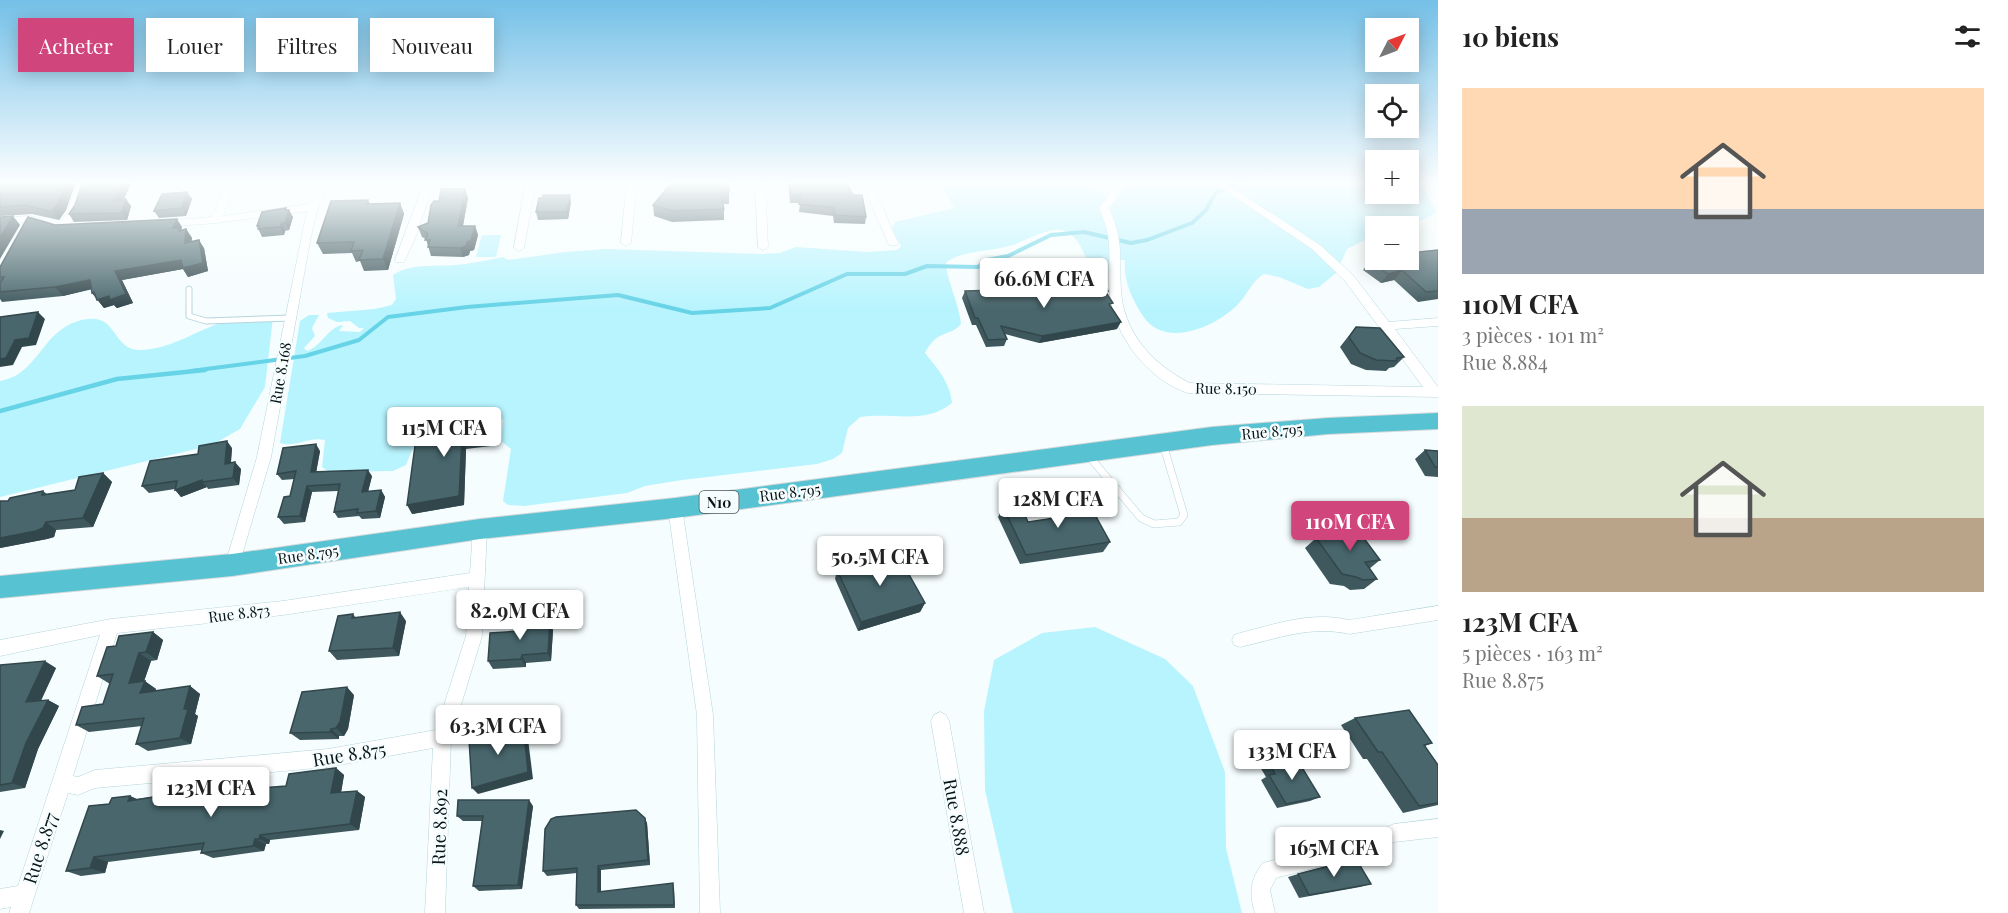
<!DOCTYPE html>
<html lang="fr">
<head>
<meta charset="utf-8">
<style>
  :root { --surface:#fff; --page:#f6f6f6; --text:#222; --muted:#767676; --accent:#d0457c }
  body { margin:0; font-family:"Playfair Display",serif; background:var(--page); color:var(--text); height:100vh; display:flex; flex-direction:column; font-size:22px; white-space:nowrap }
  * { box-sizing:border-box; margin:0 }
  p { font-size:20px; color:var(--muted) }
  .icon { flex:none; width:33px; height:33px; fill:none; stroke:currentColor; stroke-width:2; stroke-linecap:round; stroke-linejoin:round }
  .map { position:relative; flex:1; overflow:hidden }
  .side { display:flex; flex-direction:column; background:var(--surface); width:570px }
  .side>* { flex:none }
  .guide { position:absolute; left:18px; top:18px; width:570px; height:54px; display:flex; gap:12px }
  .needle { width:39px; rotate:48deg }
  .fabs { position:absolute; left:1365px; top:18px; display:grid; gap:12px }
  .fabs a { display:grid; place-items:center; width:54px; height:54px; border-radius:0px; background:var(--surface); box-shadow:0 3px 15px #0003; font-size:30px }
  .price { position:absolute; translate:-50% -51px; padding:0 14px; border-radius:6px; background:#fff; color:#222; font-size:20px; line-height:39px; filter:drop-shadow(0 2px 3px #0008) }
  .price::after { content:''; position:absolute; left:50%; top:36px; width:18px; height:14px; margin-left:-9px; background:inherit; clip-path:polygon(0 0,100% 0,50% 100%) }
  .price.active { background:var(--accent); color:#fff }
  ul { padding:0; list-style:none }
  li { display:grid; align-content:center; gap:12px; height:318px; padding:0 24px }
  li span { display:grid; place-items:center; height:186px; border-radius:0px; color:#555 }
  li>.icon { margin-inline-start:auto }
  span .icon { width:108px; height:108px; fill:#fffc; stroke-width:1 }
  li b { font-size:26px }
  h2 { display:flex; justify-content:space-between; align-items:center; height:72px; padding:0 24px; font-size:26px }
  .tag { padding:0 21px; border-radius:0px; background:var(--surface); box-shadow:0 3px 15px #0003; font-size:21px; line-height:54px }
  .tag.active { background:var(--accent); color:#fff }
  main { display:flex; flex:1; min-height:0 }
  .map>svg:first-child { display:block }
  .green { fill:#b8f4fe }
  .lines { fill:none; stroke-linecap:round; stroke-linejoin:round }
  .stream-far1 { stroke:#66d3e6; stroke-width:4 }
  .stream { stroke:#66d3e6; stroke-width:4.5 }
  .service-far1-casing { stroke:#b4d5db; stroke-width:7 }
  .service-casing { stroke:#b4d5db; stroke-width:8 }
  .minor-casing { stroke:#b4d5db; stroke-width:1 }
  .trunk-casing { stroke:#d7d9da; stroke-width:2 }
  .service-far1 { stroke:#fff; stroke-width:5 }
  .service { stroke:#fff; stroke-width:7 }
  .minor { fill:#fff; fill-rule:evenodd }
  .trunk { fill:#56c2d2; fill-rule:evenodd }
  .wall { fill:#3e585d }
  .shaded-wall { fill:#32474c }
  .building { fill:#48666c; stroke:#32474c; stroke-width:1.5 }
  .labels { text-anchor:middle; dominant-baseline:central; stroke-width:5; stroke-linejoin:round; paint-order:stroke }
  .shield { fill:#f6fdfe; stroke:#4f5a5c; stroke-width:1.5 }
  .shield-label { font-size:14px; font-weight:bold; fill:#081416 }
  .street-label { font-size:15px; fill:#081416; stroke:#f6fdfe }
  .near-street-label { font-size:18px; fill:#081416; stroke:#f6fdfe }
</style>
</head>
<body>
<main>
<div class="map">
<svg width="1438" height="913" viewBox="0 0 1438 913">
  <rect width="100%" height="100%" fill="#f6fdfe"/>
  <g class="green">
    <path d="M939 181H1087C1096 195 1122 202 1128 181H1375L1376 194H1408L1409 181H1425L1423 187 1436 211C1424 225 1394 226 1376 226L1375 231 1365 240 1347 249 1336 273 1319 287 1308 289 1279 277 1264 274C1253 280 1248 293 1240 302 1219 326 1165 350 1143 316 1132 299 1123 280 1125 260H1114L1103 271 1097 274C1085 263 1083 240 1067 232 1063 230 1058 229 1054 230 1038 232 1024 242 1009 246 992 251 958 251 946 263 945 274 960 307 961 324 950 337 937 329 925 353 937 368 950 382 952 403 926 425 891 412 860 417L848 428 842 453 833 459 817 464 682 480 645 486 627 493 524 506 508 505 503 501 511 449 501 441 503 420 497 415 475 417 463 428 416 441 406 465 393 471 329 472 322 467 325 440C310 436 295 448 280 443L300 321 309 315H319L312 328 315 336 304 348 307 351C322 346 328 327 343 325L339 331 360 332 364 328H359L350 321 337 322 328 318 327 313 375 309 392 305 396 299 393 275C410 263 435 267 455 265 471 264 487 260 503 257L508 260 516 259 565 252 606 249 762 254 780 253 796 247 867 252 897 250 901 246 892 229 895 222 954 208Z"/>
    <path d="M482 235H501L496 257H476Z"/>
    <path d="M273 317 265 387 240 429 212 445 0 497V381C39 374 40 333 78 321 119 309 110 349 139 350 173 350 200 327 231 320 244 317 260 318 273 317Z"/>
    <path d="M1095 627 1165 659 1193 686 1225 772 1226 848 1242 913H1013L985 790 984 711 994 660 1042 633Z"/>
  </g>
  <g class="lines">
    <path class="stream-far1" d="M191 371 305 356 359 340 388 317 467 307 618 295 692 313 770 308 847 274H905L927 266 978 267 987 260 1008 256 1051 235 1084 232 1131 243 1147 240 1192 223 1206 210 1216 192 1246 181"/>
    <path class="stream" d="M0 411 117 379 205 370"/>
    <defs>
      <path id="service-far1" d="M189 289V316L206 321 291 318"/>
      <path id="service" d="M1088 455 1141 518 1154 524 1179 522 1184 515 1163 444"/>
      <g id="minor">
        <path d="M78 181H88L78 211 66 230H58L57 228 68 211Z"/>
        <path d="M228 181H238L223 216 309 204 319 181H329L318 207 311 236 271 457 239 565 237 570 232 572 227 570 225 565 257 457 307 211 216 223 163 227 158 224 163 221 212 217Z"/>
        <path d="M425 181H435L414 241 404 262H396L395 260Z"/>
        <path d="M526 181H536L524 248 519 251 514 248Z"/>
        <path d="M627 181H637L631 243 626 246 621 243Z"/>
        <path d="M755 181H765L768 247 763 250 758 247Z"/>
        <path d="M865 181H875L878 197 898 243 897 245H889L888 243 868 197Z"/>
        <path d="M1114 181H1124L1122 191 1109 208C1124 241 1119 256 1121 290 1123 332 1153 365 1190 383L1423 387 1345 281 1312 249 1211 181H1222L1320 245 1353 275 1389 322 1438 318V326L1395 329 1438 387V397L1188 393C1148 380 1114 336 1110 295 1106 258 1116 246 1099 208L1112 191Z"/>
        <path d="M31 216 48 222 43 225 31 222 0 224V218Z"/>
        <path d="M675 502 680 504 682 508 713 715 720 913H700L697 715 668 508 670 504Z"/>
        <path d="M480 523 485 525 487 529 482 636 451 738 445 913H425L433 748 328 767 95 788 78 795 68 793 29 913H9L11 907 0 909V889L18 886 100 635 0 656V640L111 619 283 601 470 573 473 529 475 525ZM469 587 466 636 436 730 328 749 95 770 78 777 73 776 117 633 283 615Z"/>
        <path d="M1438 606V620L1349 634C1311 625 1276 639 1240 647L1234 645 1232 640 1234 635 1240 633C1276 624 1311 611 1349 620Z"/>
        <path d="M940 712 946 715 949 721 984 913H964L931 721 934 715Z"/>
        <path d="M1438 819V837L1394 842 1366 854 1276 878 1270 890 1275 913H1255C1249 894 1250 879 1263 863L1366 836 1394 824Z"/>
      </g>
      <path id="trunk" d="M1438 413V429L1328 434 1212 445 675 518 480 539 232 576 0 598V576L232 554 480 519 675 498 1212 427 1328 418Z"/>
    </defs>
    <use href="#service-far1" class="service-far1-casing"/>
    <use href="#service" class="service-casing"/>
    <use href="#minor" class="minor-casing"/>
    <use href="#trunk" class="trunk-casing"/>
    <use href="#service-far1" class="service-far1"/>
    <use href="#service" class="service"/>
    <use href="#minor" class="minor"/>
    <use href="#trunk" class="trunk"/>
  </g>
  <g class="wall">
    <path d="M0 181H76L66 210 59 220 32 214 0 216Z"/>
    <path d="M132 181 124 199 131 206 127 220 74 222 69 214Z"/>
    <path d="M673 181 729 192V204H723L724 209V220L672 222 654 216 653 205Z"/>
    <path d="M783 181H846L853 195 866 217 865 224 834 223 833 216 799 212 800 203H790L788 182H784Z"/>
    <path d="M465 189 468 198 463 226H475L478 235 474 250 470 251 469 255 463 257 431 256 426 239 422 237 418 227 428 223 439 201Z"/>
    <path d="M187 192 192 199 186 216 159 218 154 211Z"/>
    <path d="M368 200 370 204 400 203 404 214 388 270 364 271 360 261 356 262 352 253 323 254 317 243Z"/>
    <path d="M571 202 568 219 538 220 536 212Z"/>
    <path d="M286 208 293 217 289 230 285 231 284 235 262 237 257 226Z"/>
    <path d="M55 225 182 227 181 230 186 229 192 238 191 242 204 248 208 271 188 277 183 269 122 280 133 303 117 308 114 305 104 308 92 293 91 289 63 296 2 302 0 299V267Z"/>
    <path d="M1438 250V299L1418 302 1394 280 1381 283 1363 270 1370 261 1410 253Z"/>
    <path d="M1034 286 1108 291 1106 293 1117 329 1039 343 1005 334 1007 339 1004 346 986 347 976 325H972L962 298 965 291 1031 294Z"/>
    <path d="M1356 327 1404 357 1394 367 1389 368 1386 371 1366 370 1351 364 1340 347 1347 338Z"/>
    <path d="M501 420 499 445 466 449 464 505 412 514 417 431Z"/>
    <path d="M232 448 231 463 241 469 239 485 208 489 207 487 181 497 175 489 149 493 142 486Z"/>
    <path d="M1425 450 1438 451V477L1425 476 1415 459Z"/>
    <path d="M320 451 316 472 372 476 368 492 381 490 385 497 380 518 362 519 359 516 338 518 334 512 338 491 312 492 305 522 284 524 278 517 290 496 295 479 282 480 277 474Z"/>
    <path d="M103 473 112 482 93 527 56 530 54 537 47 539 0 548V501H8L43 491 47 494 75 490Z"/>
    <path d="M1066 498 1110 542 1103 552 1020 564 998 517 1003 507 1028 522 1065 516 1060 508Z"/>
    <path d="M1335 527 1380 560 1369 569 1377 579 1364 589 1350 590 1344 586 1330 584 1305 548 1316 538 1324 537Z"/>
    <path d="M859 561 925 603 920 612 858 631 835 579 837 570 859 563Z"/>
    <path d="M353 614 356 618 406 621 399 656 337 660 329 651Z"/>
    <path d="M541 617 542 622 553 630 551 661 526 663V667L493 669 488 661 520 631Z"/>
    <path d="M153 632 163 640 157 660 151 661 144 681 156 689 155 691 190 686 200 694 195 714 198 716 191 744 148 751 136 744 142 726 89 732 76 725 103 704 110 684 97 676Z"/>
    <path d="M0 665 56 668 41 701 48 700 59 706 38 749 25 788 0 792Z"/>
    <path d="M354 695 348 729 344 736H339V739L300 740 290 733Z"/>
    <path d="M1355 718 1432 743 1425 746 1438 765V805L1403 813 1367 759H1363L1341 725Z"/>
    <path d="M1268 762 1320 797 1310 801 1277 808 1261 780 1266 777 1260 767Z"/>
    <path d="M336 768 344 775 341 792 357 791 365 797 359 830 270 840 269 844H266L264 851 213 858 201 853 202 850 108 862 105 873 81 876 66 871 109 804 130 796 137 799 218 787 229 793 228 799 243 798 286 786Z"/>
    <path d="M533 806 522 889 479 891 473 886 482 821H463L457 816Z"/>
    <path d="M647 823 650 865 601 870V892L674 888 675 908 579 909 576 905 577 873 547 876 543 871Z"/>
    <path d="M1298 874 1371 884 1360 887 1299 898 1288 877Z"/>
  </g>
  <g class="shaded-wall">
    <path d="M67 181H76L66 210 59 220 52 212Z"/>
    <path d="M124 181H132L120 208 115 201Z"/>
    <path d="M465 189 468 198 461 236 458 226Z"/>
    <path d="M187 192 192 199 186 216 182 208Z"/>
    <path d="M570 195 571 202 568 219 567 212Z"/>
    <path d="M126 199 131 206 127 220 122 213Z"/>
    <path d="M400 203 404 214 388 270 383 259Z"/>
    <path d="M286 208 288 213 289 210 293 217 289 230 285 223Z"/>
    <path d="M13 216 20 225 0 259V238Z"/>
    <path d="M177 219 182 227 181 231 173 228Z"/>
    <path d="M282 223 285 231 284 235 280 227Z"/>
    <path d="M475 226 478 235 474 250 470 251 469 255 463 257 460 248 467 242Z"/>
    <path d="M186 229 192 238 190 252 185 243Z"/>
    <path d="M199 240 204 248 208 271 188 277 183 269 122 280 133 303 117 308 114 305 104 308 92 293 115 271Z"/>
    <path d="M1402 270 1394 280 1381 283 1388 274Z"/>
    <path d="M90 280 97 288 63 296 55 287Z"/>
    <path d="M38 312 45 319 36 345 22 347 13 365 0 367V359Z"/>
    <path d="M1121 322 1117 329 1039 343 1042 336Z"/>
    <path d="M498 410 501 420 499 445 496 435Z"/>
    <path d="M462 439 466 449 464 505 412 514 407 505Z"/>
    <path d="M227 441 232 448 230 471 225 464Z"/>
    <path d="M316 444 320 451 315 479 311 472Z"/>
    <path d="M235 462 241 469 239 485 233 478Z"/>
    <path d="M368 470 372 476 366 499 362 492Z"/>
    <path d="M103 473 112 482 93 527 83 518Z"/>
    <path d="M202 480V482L207 487 181 497 175 490Z"/>
    <path d="M307 486 312 492 305 522 300 516Z"/>
    <path d="M381 490 385 497 380 518 376 511Z"/>
    <path d="M46 522 56 530 54 537 47 539 0 548V538Z"/>
    <path d="M925 603 920 612 858 631 861 622Z"/>
    <path d="M400 612 406 621 399 656 393 648Z"/>
    <path d="M550 621 553 630 551 661 548 653Z"/>
    <path d="M153 632 163 640 157 660 146 652Z"/>
    <path d="M139 653 151 661 141 690 129 683Z"/>
    <path d="M522 655 526 663V667L521 659Z"/>
    <path d="M45 661 56 668 37 708 26 702Z"/>
    <path d="M145 681 156 689 152 700 140 693Z"/>
    <path d="M190 686 200 694 195 714 198 716 191 744 180 738 184 709Z"/>
    <path d="M347 687 354 695 348 729 344 736 336 728Z"/>
    <path d="M48 700 59 706 38 749 25 788 12 783 26 743Z"/>
    <path d="M523 724 527 731 533 779 478 794 472 788Z"/>
    <path d="M331 729 339 736V739L330 732Z"/>
    <path d="M336 768 344 775 340 799 331 793Z"/>
    <path d="M218 787 229 793 226 806 215 800Z"/>
    <path d="M357 791 365 797 359 830 350 824Z"/>
    <path d="M130 796 143 802 128 801Z"/>
    <path d="M529 800 533 806 522 889 518 885Z"/>
    <path d="M645 818 647 823 650 865 648 860Z"/>
    <path d="M0 830 4 831 0 839Z"/>
    <path d="M260 835 270 840 269 844 259 839Z"/>
    <path d="M255 839 266 844 264 851 253 846Z"/>
    <path d="M94 857 108 862 105 873 90 868Z"/>
    <path d="M598 866 601 870V896L598 892Z"/>
  </g>
  <g class="building">
    <path d="M0 181H67L59 201 52 212 25 205 0 207Z"/>
    <path d="M83 181H124L115 201 126 199 122 213 69 214 75 205Z"/>
    <path d="M673 181H684L696 184 701 181H728L729 192 720 193 724 209 672 211 653 205Z"/>
    <path d="M789 181H846L853 195H862L866 217 835 215 834 208 799 204 801 195H791Z"/>
    <path d="M441 189H465L458 226H475L471 240 467 242 466 246 460 248 428 247 430 240H425L428 234 418 227 428 223 431 205 434 201H439Z"/>
    <path d="M187 192 182 208 154 211 162 194Z"/>
    <path d="M543 195H570L567 212H536L539 198H543Z"/>
    <path d="M368 200 367 204 400 203 383 259 359 260 363 250 351 251 354 242 317 243 331 201Z"/>
    <path d="M286 208 285 210H289L285 223H282L280 227 258 229 259 226H257L262 212Z"/>
    <path d="M13 216 0 238V217Z"/>
    <path d="M28 217 55 225 177 219 173 228H179V231L186 229 185 243 199 240 203 263 183 268 181 260 115 271 126 294 110 300 109 296 97 300 94 292 92 293 90 280 55 287 0 292V283L4 277H0V267Z"/>
    <path d="M1438 250V291L1426 292 1402 270 1388 274 1370 261 1376 260H1408V251L1410 253Z"/>
    <path d="M1101 276 1108 291H1105L1113 303 1109 304 1121 322 1042 336 1001 326 1007 339 988 340 978 318H975L965 291 1000 290 1038 294 1034 286H1053Z"/>
    <path d="M38 312 29 338 15 340 6 358 0 359V317Z"/>
    <path d="M1356 327 1380 328 1404 357 1397 358 1396 361 1376 360 1360 353 1349 337Z"/>
    <path d="M498 410 496 435 462 439 459 496 407 505 417 431 463 425V421Z"/>
    <path d="M227 441 225 464 235 462 233 478 202 482V480L175 490 177 481 142 486 150 461 198 454 199 446Z"/>
    <path d="M316 444 311 472 368 470 362 492 381 490 376 511 357 513 358 509 334 512 340 484 307 486 300 516 278 517 284 497 290 496 296 471 277 474 283 448Z"/>
    <path d="M1425 450 1438 451V467H1435Z"/>
    <path d="M103 473 83 518 46 522 43 528 36 531 0 538V501H8L10 498 43 491 42 495 75 490 79 477Z"/>
    <path d="M1084 495 1110 542 1026 555 1003 507 1020 504 1028 522 1075 515 1066 498Z"/>
    <path d="M1354 525 1380 560 1365 562 1377 579 1363 580 1356 577 1342 574 1316 538 1333 537 1335 527Z"/>
    <path d="M897 553 925 603 861 622 837 570 860 563 859 561Z"/>
    <path d="M400 612 393 648 329 651 338 616 353 614 352 618Z"/>
    <path d="M541 617 540 622 550 621 548 653 522 655 521 659 488 661 490 633 520 631V619Z"/>
    <path d="M153 632 146 652 139 653 129 683 145 681 140 693 190 686 184 709H188L180 738 136 744 144 718 76 725 82 707 103 704 113 674 97 676 107 647 116 646 119 636Z"/>
    <path d="M45 661 26 702 48 700 26 743 12 783 0 785V665Z"/>
    <path d="M347 687 340 722 336 728 331 729 330 732 290 733 302 692Z"/>
    <path d="M1409 710 1432 743 1424 745 1438 765V803L1419 806 1382 752H1378L1355 718Z"/>
    <path d="M523 724 528 772 472 788 469 739Z"/>
    <path d="M1295 756 1320 797 1286 804 1269 775 1275 774 1268 762Z"/>
    <path d="M336 768 331 793 357 791 350 824 260 835 259 839H255L253 846 201 853 204 843 94 857 90 868 66 871 89 806 109 804 112 798 130 796 128 801 218 787 215 800 243 798 246 789 286 786 289 774Z"/>
    <path d="M458 800H529L518 885 473 886 483 816H457Z"/>
    <path d="M636 810 645 818 648 860 598 866V892L673 883 674 905H576L577 868 543 871 545 829 551 819 556 817Z"/>
    <path d="M1356 859 1371 884 1309 895 1298 874Z"/>
  </g>
  <linearGradient id="sky" x2="0" y2="1"><stop stop-color="#74c0e7"/><stop offset="0.59" stop-color="#fbfeff"/><stop offset="1" stop-color="#fbfeff" stop-opacity="0"/></linearGradient>
  <rect width="1438" height="309" fill="url(#sky)"/>
  <g class="labels">
    <rect class="shield" x="699.5" y="491" width="39" height="22" rx="4.5"/>
    <g class="shield-label">
      <text x="719" y="502">N10</text>
    </g>
    <g class="street-label">
      <text transform="translate(280 373) rotate(-80)">Rue 8.168</text>
      <text transform="translate(1226 388) rotate(1)">Rue 8.150</text>
      <text transform="translate(1272 431) rotate(-5)">Rue 8.795</text>
      <text transform="translate(790 492) rotate(-7)">Rue 8.795</text>
      <text transform="translate(308 554) rotate(-8)">Rue 8.795</text>
      <text transform="translate(239 613) rotate(-7)">Rue 8.873</text>
    </g>
    <g class="near-street-label">
      <text transform="translate(349 754) rotate(-9)">Rue 8.875</text>
      <text transform="translate(957 817) rotate(80)">Rue 8.888</text>
      <text transform="translate(439 827) rotate(-88)">Rue 8.892</text>
      <text transform="translate(40 848) rotate(-72)">Rue 8.877</text>
    </g>
  </g>
</svg>
<div class="fabs">
<a><svg class="needle" viewBox="-14 -14 28 28"><path d="M0-13l5 13h-10z" fill="#e53935"/><path d="M0 13l5-13h-10z" fill="#767676"/></svg></a>
<a><svg class="icon" aria-label="locate" viewBox="0 0 24 24"><circle cx="12" cy="12" r="6"/><path d="M12 2v4M12 18v4M2 12h4M18 12h4"/></svg></a>
<a>+</a>
<a>−</a>
</div>
<b class="price" style="left:1044px;top:309px">66.6M CFA</b>
<b class="price" style="left:444px;top:458px">115M CFA</b>
<b class="price" style="left:1058px;top:529px">128M CFA</b>
<b class="price active" style="left:1350px;top:552px">110M CFA</b>
<b class="price" style="left:880px;top:587px">50.5M CFA</b>
<b class="price" style="left:520px;top:641px">82.9M CFA</b>
<b class="price" style="left:498px;top:756px">63.3M CFA</b>
<b class="price" style="left:1292px;top:781px">133M CFA</b>
<b class="price" style="left:211px;top:818px">123M CFA</b>
<b class="price" style="left:1334px;top:878px">165M CFA</b>
<div class="guide">
<a class="tag active">Acheter</a>
<a class="tag">Louer</a>
<a class="tag">Filtres</a>
<a class="tag">Nouveau</a>
</div>
</div>
<section class="side">
<h2>10 biens<svg class="icon" aria-label="filters" viewBox="0 0 24 24"><path d="M4 7h16M4 17h16"/><circle cx="9" cy="7" r="2"/><circle cx="15" cy="17" r="2"/></svg></h2>
<ul>
<li><span style="background:linear-gradient(#ffd9b3 65%,#9aa5b1 0)"><svg class="icon" aria-label="home" viewBox="0 0 24 24"><path d="M3 11l9-7 9 7M6 9v11h12V9"/></svg></span><div><b>110M CFA</b><p>3 pièces · 101 m²</p><p>Rue 8.884</p></div></li>
<li><span style="background:linear-gradient(#dfe7d0 60%,#b9a48a 0)"><svg class="icon" aria-label="home" viewBox="0 0 24 24"><path d="M3 11l9-7 9 7M6 9v11h12V9"/></svg></span><div><b>123M CFA</b><p>5 pièces · 163 m²</p><p>Rue 8.875</p></div></li>
</ul>
</section>
</main>
</body>
</html>
